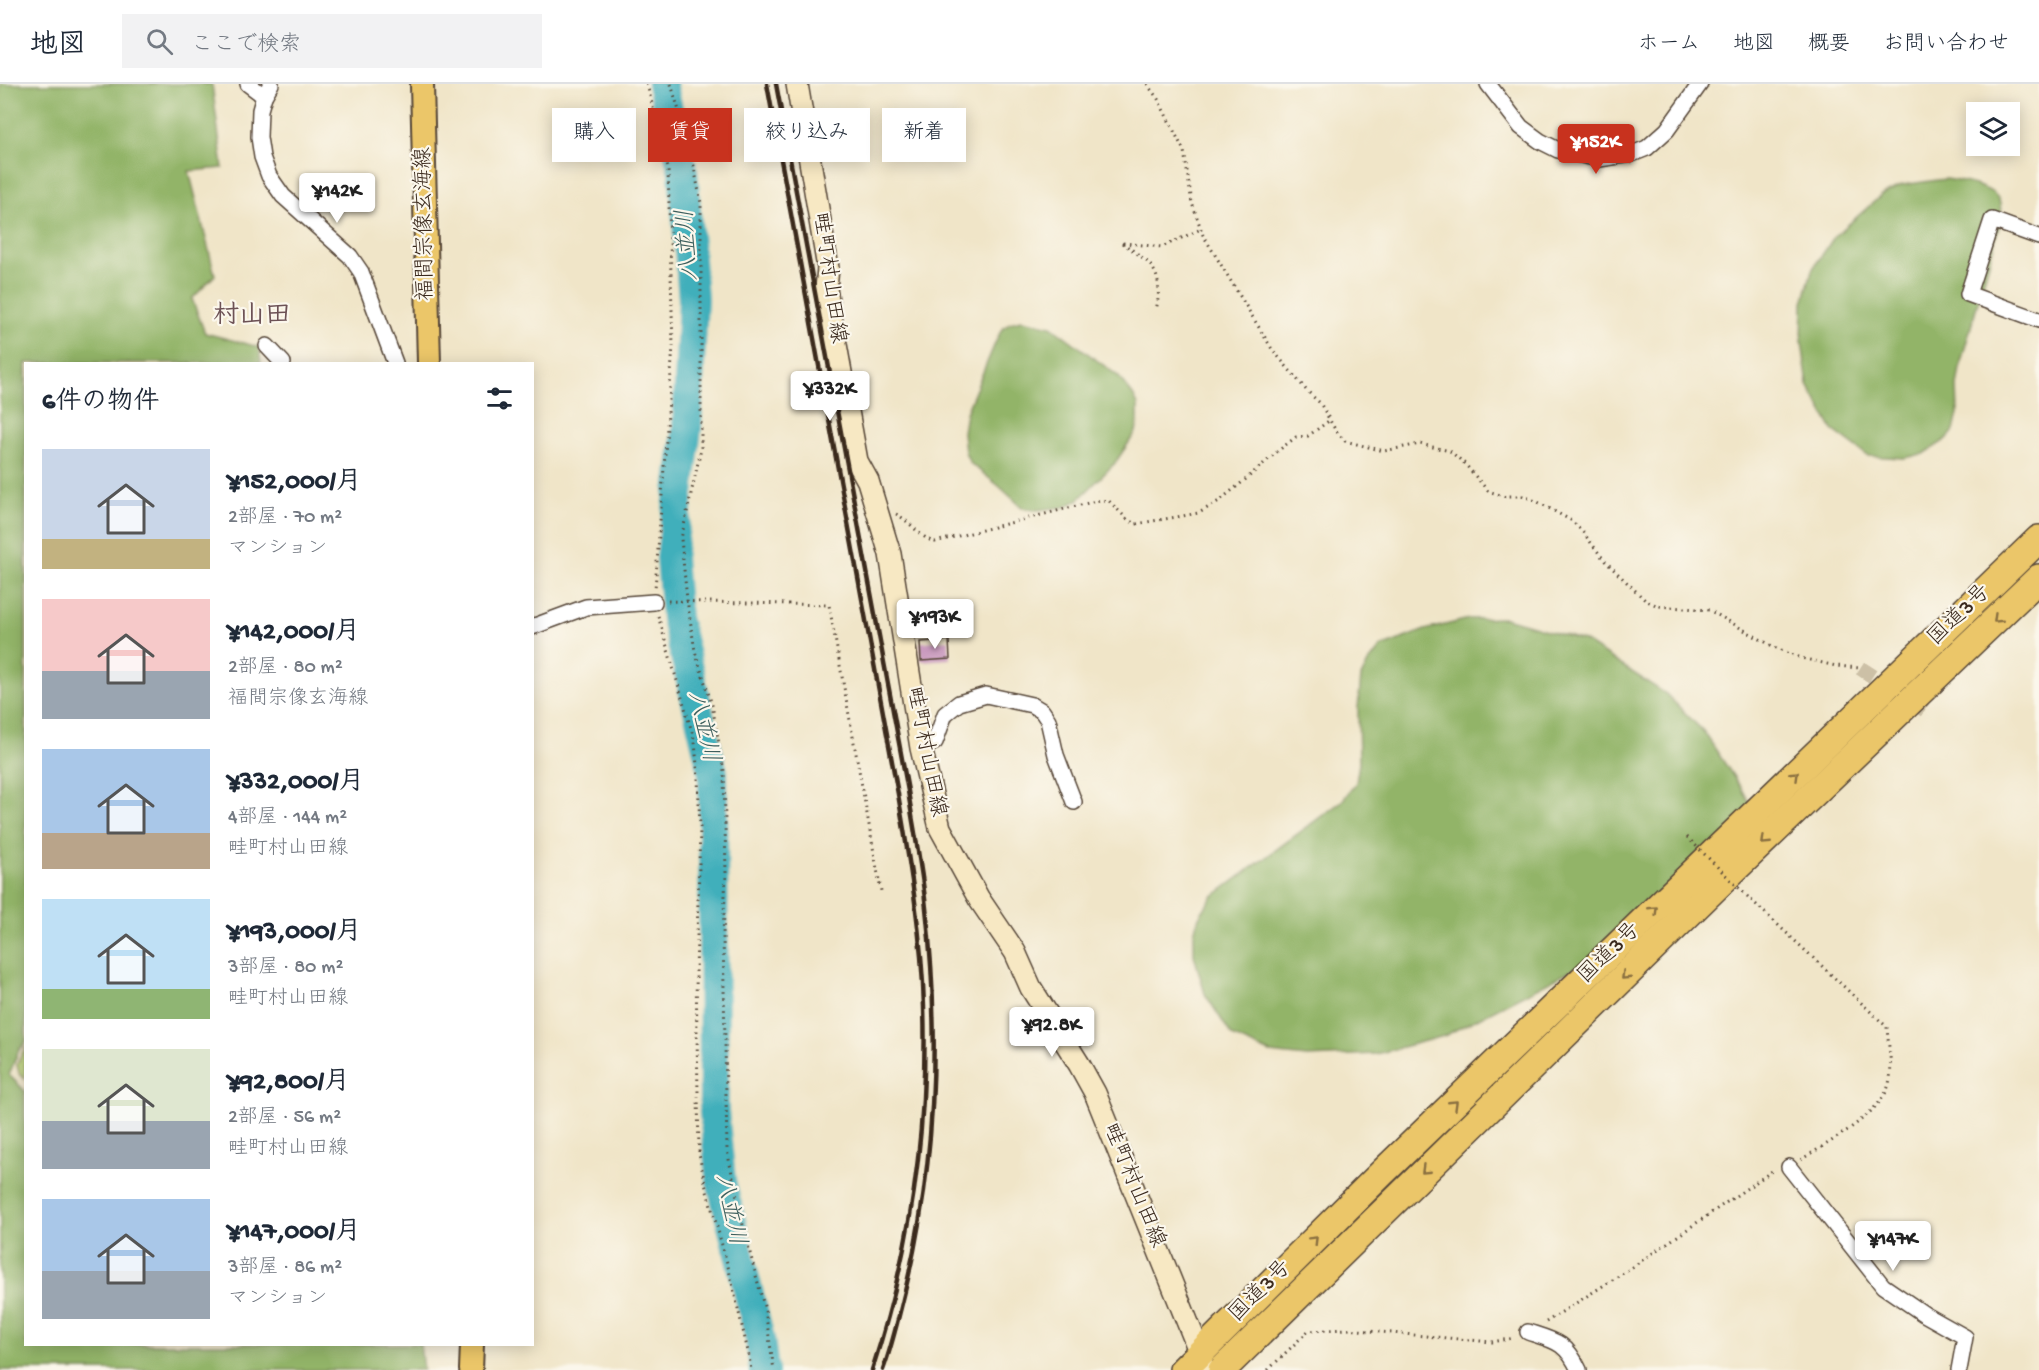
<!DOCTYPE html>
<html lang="ja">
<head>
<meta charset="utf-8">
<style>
  :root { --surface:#fff; --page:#f2f2f3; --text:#1f2937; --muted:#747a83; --line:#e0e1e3; --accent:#c8321e }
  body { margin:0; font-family:"Gochi Hand","Klee One",sans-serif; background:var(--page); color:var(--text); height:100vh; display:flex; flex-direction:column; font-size:22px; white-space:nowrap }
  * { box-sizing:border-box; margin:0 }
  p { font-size:20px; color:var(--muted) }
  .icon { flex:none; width:33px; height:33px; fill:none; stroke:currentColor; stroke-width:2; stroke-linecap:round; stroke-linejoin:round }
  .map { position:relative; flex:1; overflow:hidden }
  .side { position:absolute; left:24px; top:278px; width:510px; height:984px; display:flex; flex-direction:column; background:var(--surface); border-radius:0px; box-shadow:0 3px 15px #0003 }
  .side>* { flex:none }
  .banner { position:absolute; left:552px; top:24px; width:570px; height:54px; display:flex; gap:12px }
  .tools { position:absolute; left:1966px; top:18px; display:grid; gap:12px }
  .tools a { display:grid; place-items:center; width:54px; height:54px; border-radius:0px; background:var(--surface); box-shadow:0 3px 15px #0003; font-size:30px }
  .price { position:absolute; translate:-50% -51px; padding:0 14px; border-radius:6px; background:#fff; color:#222; font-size:20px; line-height:39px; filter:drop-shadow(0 2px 3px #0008) }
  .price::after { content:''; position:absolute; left:50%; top:36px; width:18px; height:14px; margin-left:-9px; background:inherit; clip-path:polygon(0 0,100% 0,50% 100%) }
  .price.active { background:var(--accent); color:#fff }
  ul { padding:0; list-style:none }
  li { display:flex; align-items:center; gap:18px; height:150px; padding:0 18px }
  li span { display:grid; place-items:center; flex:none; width:168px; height:120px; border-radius:0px; color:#555 }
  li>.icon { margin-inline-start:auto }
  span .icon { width:72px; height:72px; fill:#fffc; stroke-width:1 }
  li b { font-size:26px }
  h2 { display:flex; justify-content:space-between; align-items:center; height:72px; padding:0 18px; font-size:26px }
  .pill { padding:0 21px; border-radius:0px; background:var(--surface); box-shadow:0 3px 15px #0003; font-size:21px; line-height:54px }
  .pill.active { background:var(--accent); color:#fff }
  header { display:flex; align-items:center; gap:36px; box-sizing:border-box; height:84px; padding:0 30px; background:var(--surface); border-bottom:2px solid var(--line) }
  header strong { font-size:28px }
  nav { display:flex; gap:33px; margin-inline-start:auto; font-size:21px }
  .search { width:420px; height:54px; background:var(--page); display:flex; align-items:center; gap:15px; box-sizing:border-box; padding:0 21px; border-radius:0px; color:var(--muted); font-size:22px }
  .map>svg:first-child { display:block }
  .green { fill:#b9d277; stroke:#7a7e4a; stroke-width:1.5 }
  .forest { fill:#92b468; stroke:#666f43; stroke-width:1.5 }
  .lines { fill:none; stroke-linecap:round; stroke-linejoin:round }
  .river { stroke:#40afbb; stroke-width:30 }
  .building { fill:#ca9bbf }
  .street-tunnel { stroke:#ccc0a6; stroke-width:15; stroke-dasharray:15 8; stroke-linecap:butt }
  .street-casing { stroke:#564638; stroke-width:18 }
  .secondary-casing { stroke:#564638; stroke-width:24 }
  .primary-casing { stroke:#564638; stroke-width:26 }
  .highway-casing { stroke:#564638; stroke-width:30 }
  .path { stroke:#564638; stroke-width:3; stroke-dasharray:1.5 4.5; stroke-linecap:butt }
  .street { stroke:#fff; stroke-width:15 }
  .secondary { stroke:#f7e8c3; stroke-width:21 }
  .primary { stroke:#ebc669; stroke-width:22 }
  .highway { stroke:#ebc669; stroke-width:27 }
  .rail { stroke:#3b2a1e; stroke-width:4.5 }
  .path-bridge { stroke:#564638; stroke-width:3; stroke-dasharray:1.5 4.5; stroke-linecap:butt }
  .oneway { stroke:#8a7040 }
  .labels { text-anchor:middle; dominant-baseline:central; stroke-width:4.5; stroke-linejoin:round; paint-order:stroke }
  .street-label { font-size:22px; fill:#3b2a1e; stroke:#fbf7ec }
  .water-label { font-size:24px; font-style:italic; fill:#3d5f5d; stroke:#fbf7ec }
  .quarter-label { font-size:26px; font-weight:bold; fill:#6d5256; stroke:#fbf7ec }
</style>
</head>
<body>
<header>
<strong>地図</strong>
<div class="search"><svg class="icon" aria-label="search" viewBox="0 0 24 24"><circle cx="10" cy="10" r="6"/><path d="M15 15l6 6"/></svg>ここで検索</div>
<nav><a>ホーム</a><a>地図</a><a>概要</a><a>お問い合わせ</a></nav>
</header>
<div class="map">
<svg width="2039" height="1286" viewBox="0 0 2039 1286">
  <rect width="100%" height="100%" fill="#fbf7ec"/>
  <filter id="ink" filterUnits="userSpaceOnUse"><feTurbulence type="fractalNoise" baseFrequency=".0167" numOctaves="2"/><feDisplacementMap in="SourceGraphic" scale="12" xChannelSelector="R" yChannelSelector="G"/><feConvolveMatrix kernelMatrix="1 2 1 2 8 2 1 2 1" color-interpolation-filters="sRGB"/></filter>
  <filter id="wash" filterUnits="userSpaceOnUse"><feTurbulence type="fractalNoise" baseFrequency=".008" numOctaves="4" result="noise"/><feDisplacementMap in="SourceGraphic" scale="24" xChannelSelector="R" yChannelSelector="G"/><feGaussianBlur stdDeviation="1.35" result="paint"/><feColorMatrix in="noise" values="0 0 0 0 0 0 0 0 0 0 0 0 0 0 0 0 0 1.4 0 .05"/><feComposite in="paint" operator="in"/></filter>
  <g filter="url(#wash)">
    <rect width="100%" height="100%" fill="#f0e5c8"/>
    <path class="green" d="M25 963V995L20 991 17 981Z"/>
    <g class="forest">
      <path d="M0 0H212L223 84 189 87 215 191 192 215 205 249 259 263 261 279H26V958L19 966 9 991 25 1007 26 1260H420L423 1286H0Z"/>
      <path d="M1945 95C1959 97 1993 102 1999 116 2001 122 2001 130 2001 136L1961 278 1957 302 1958 329 1954 347 1947 355 1924 370 1904 374 1868 372 1833 346 1808 301 1802 258 1803 219 1812 186 1834 153 1882 111 1902 101Z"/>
      <path d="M1021 236 1051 242 1118 292 1133 311 1138 321V336L1136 348 1115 379 1079 415 1065 423 1036 426 1023 424 999 402 970 379 965 368 963 348 966 329 996 257 1002 245 1010 239Z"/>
      <path d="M1505 534 1584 557 1666 610 1704 648 1743 707 1757 732 1633 854 1444 952 1376 970 1307 973 1270 969 1232 952 1205 910 1194 871V848L1199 833 1212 813 1342 717 1356 699 1359 679 1358 624 1361 593 1368 579 1381 563 1425 546 1469 535Z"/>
    </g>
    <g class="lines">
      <path class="river" d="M662 0 683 87 693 215 687 344 671 474 676 534 713 689 714 1028 721 1097 760 1255 764 1286"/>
    </g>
    <g id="blocks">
      <path class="building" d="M949 556 950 575 921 577 920 558Z"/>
    </g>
  </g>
  <g filter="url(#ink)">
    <use href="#blocks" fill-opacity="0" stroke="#564638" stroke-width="1.5"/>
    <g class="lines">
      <path class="street-tunnel" d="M1860 584 1925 626"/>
      <defs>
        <g id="street">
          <path d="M248 0 264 12"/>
          <path d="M271 0 264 12 260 26 259 53 262 73 269 92 283 112 350 172 361 188 395 279"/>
          <path d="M1488 0 1521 43 1540 57 1558 66 1599 75 1632 70 1647 64 1667 46 1700 0"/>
          <path d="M2039 153 1992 136 1968 210 2039 236"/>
          <path d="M267 262 283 279"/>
          <path d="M532 543 586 523 654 518"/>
          <path d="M921 664 935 658 945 630 959 619 986 611 1032 621 1042 627 1048 636 1056 671 1074 718"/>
          <path d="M1789 1083 1883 1202 1924 1230 1965 1253 1959 1286"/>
          <path d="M1528 1248C1556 1257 1566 1258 1579 1286"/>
        </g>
        <path id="secondary" d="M797 0 828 184 826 205 857 377 868 397 890 470 921 664 940 744 979 815 1015 868 1031 904 1079 980 1095 1009 1200 1269 1203 1286"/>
        <g id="primary">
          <path d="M422 0 429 279"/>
          <path d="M471 1286 472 1260"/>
        </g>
        <g id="highway">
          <path d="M1183 1286 1383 1088 2039 455"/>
          <path d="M1222 1286 1720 799 2039 494"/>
        </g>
      </defs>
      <use href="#street" class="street-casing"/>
      <use href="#secondary" class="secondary-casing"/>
      <use href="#primary" class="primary-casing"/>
      <use href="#highway" class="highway-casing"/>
      <g class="path">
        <path d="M647 0 668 84 673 262 655 505"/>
        <path d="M671 0 691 67 701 119V365L681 455 687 516 695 567 712 621 724 687 726 791 723 850 727 1066 744 1146 765 1226 774 1286"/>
        <path d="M1147 0 1158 15 1184 67 1192 119 1203 151 1272 265 1307 307 1320 319 1336 347 1345 357 1384 367 1420 360 1450 367 1465 380 1488 407 1504 412H1523L1536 417 1572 437 1582 447 1605 477 1645 516 1658 522 1709 526 1774 563 1801 574 1836 582 1860 584"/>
        <path d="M1122 159C1153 180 1164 187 1156 227"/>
        <path d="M1123 159 1162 163 1201 145"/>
        <path d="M896 430C910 437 920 454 935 458L1100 416 1109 417 1128 436 1136 440 1199 429 1219 417 1245 396 1279 366 1296 353 1308 352 1330 336"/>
        <path d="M668 517 829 521 881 807"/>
        <path d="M658 532 695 658 698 694 700 744 696 889 699 1070 705 1100 729 1186 749 1272 751 1286"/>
        <path d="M1747 812 1887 943C1888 962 1894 985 1888 1003 1880 1030 1824 1062 1800 1076"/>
        <path d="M1546 1238 1628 1186 1775 1085"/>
        <path d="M1268 1286 1308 1247 1347 1245 1492 1258 1514 1254"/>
      </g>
      <use href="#street" class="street"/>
      <use href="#secondary" class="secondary"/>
      <use href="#primary" class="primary"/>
      <use href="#highway" class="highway"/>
      <g class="rail">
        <path d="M767 0 898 710C910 781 922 851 924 923 928 1046 910 1169 872 1286"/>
        <path d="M776 0 908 707C914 746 922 785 926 824 940 951 936 1078 906 1203 899 1231 893 1259 883 1286"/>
      </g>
      <path class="path-bridge" d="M1687 753 1747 812"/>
    </g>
    <defs><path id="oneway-chevron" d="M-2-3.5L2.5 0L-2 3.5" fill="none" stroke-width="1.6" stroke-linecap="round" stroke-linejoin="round" transform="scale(1.5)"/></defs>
    <g class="oneway">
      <use href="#oneway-chevron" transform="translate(1997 535) rotate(136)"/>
      <use href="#oneway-chevron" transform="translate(1795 691) rotate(-44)"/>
      <use href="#oneway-chevron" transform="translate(1765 757) rotate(136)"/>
      <use href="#oneway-chevron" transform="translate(1654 826) rotate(-44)"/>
      <use href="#oneway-chevron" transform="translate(1625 892) rotate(136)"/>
      <use href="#oneway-chevron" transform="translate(1454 1020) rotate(-44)"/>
      <use href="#oneway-chevron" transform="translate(1425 1086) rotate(136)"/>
      <use href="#oneway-chevron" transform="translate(1314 1156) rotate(-45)"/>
    </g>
  </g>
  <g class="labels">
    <g class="street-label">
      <text transform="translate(426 140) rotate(-91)">福間宗像玄海線</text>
      <text transform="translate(828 194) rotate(82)">畦町村山田線</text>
      <text transform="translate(1960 532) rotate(-44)">国道3号</text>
      <text transform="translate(925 668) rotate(79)">畦町村山田線</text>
      <text transform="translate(1610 870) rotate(-44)">国道3号</text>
      <text transform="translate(1133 1102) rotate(68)">畦町村山田線</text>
      <text transform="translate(1261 1208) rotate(-45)">国道3号</text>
    </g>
    <g class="water-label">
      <text transform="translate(689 161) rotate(-94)">八並川</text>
      <text transform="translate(702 643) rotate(77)">八並川</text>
      <text transform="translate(729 1126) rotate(78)">八並川</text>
    </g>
    <g class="quarter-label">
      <text x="252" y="233">村山田</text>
    </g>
  </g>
</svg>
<div class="tools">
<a><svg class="icon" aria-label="layers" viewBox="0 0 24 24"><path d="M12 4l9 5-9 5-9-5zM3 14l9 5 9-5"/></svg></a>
</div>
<b class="price active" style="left:1596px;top:91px">¥152K</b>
<b class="price" style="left:337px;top:140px">¥142K</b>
<b class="price" style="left:830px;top:338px">¥332K</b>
<b class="price" style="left:935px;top:566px">¥193K</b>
<b class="price" style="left:1052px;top:974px">¥92.8K</b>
<b class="price" style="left:1893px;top:1188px">¥147K</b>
<div class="banner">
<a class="pill">購入</a>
<a class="pill active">賃貸</a>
<a class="pill">絞り込み</a>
<a class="pill">新着</a>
</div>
<section class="side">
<h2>6件の物件<svg class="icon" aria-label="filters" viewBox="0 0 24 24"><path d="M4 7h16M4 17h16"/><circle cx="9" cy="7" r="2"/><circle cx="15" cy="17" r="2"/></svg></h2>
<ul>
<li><span style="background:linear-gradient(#c9d6e8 75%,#c2b280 0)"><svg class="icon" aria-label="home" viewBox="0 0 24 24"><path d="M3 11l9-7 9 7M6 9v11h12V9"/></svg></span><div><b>¥152,000/月</b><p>2部屋 · 70 m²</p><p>マンション</p></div></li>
<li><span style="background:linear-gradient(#f6c9c9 60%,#9aa5b1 0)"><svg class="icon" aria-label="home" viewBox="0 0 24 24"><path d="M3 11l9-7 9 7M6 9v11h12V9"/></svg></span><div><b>¥142,000/月</b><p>2部屋 · 80 m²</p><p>福間宗像玄海線</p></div></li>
<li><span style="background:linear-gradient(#a9c7e8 70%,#b9a48a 0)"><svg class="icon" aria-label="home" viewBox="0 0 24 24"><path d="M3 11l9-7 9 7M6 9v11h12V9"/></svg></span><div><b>¥332,000/月</b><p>4部屋 · 144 m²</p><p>畦町村山田線</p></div></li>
<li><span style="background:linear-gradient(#bfe0f5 75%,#8fb573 0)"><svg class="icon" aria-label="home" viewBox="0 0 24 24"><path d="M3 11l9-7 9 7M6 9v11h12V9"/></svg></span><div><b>¥193,000/月</b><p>3部屋 · 80 m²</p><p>畦町村山田線</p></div></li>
<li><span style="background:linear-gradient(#dfe7d0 60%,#9aa5b1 0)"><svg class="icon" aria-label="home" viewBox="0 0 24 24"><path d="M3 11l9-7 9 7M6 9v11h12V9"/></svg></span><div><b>¥92,800/月</b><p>2部屋 · 56 m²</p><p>畦町村山田線</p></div></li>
<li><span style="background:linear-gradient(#a9c7e8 60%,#9aa5b1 0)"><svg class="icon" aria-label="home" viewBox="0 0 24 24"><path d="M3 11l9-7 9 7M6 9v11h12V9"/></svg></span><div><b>¥147,000/月</b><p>3部屋 · 86 m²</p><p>マンション</p></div></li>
</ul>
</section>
</div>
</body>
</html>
